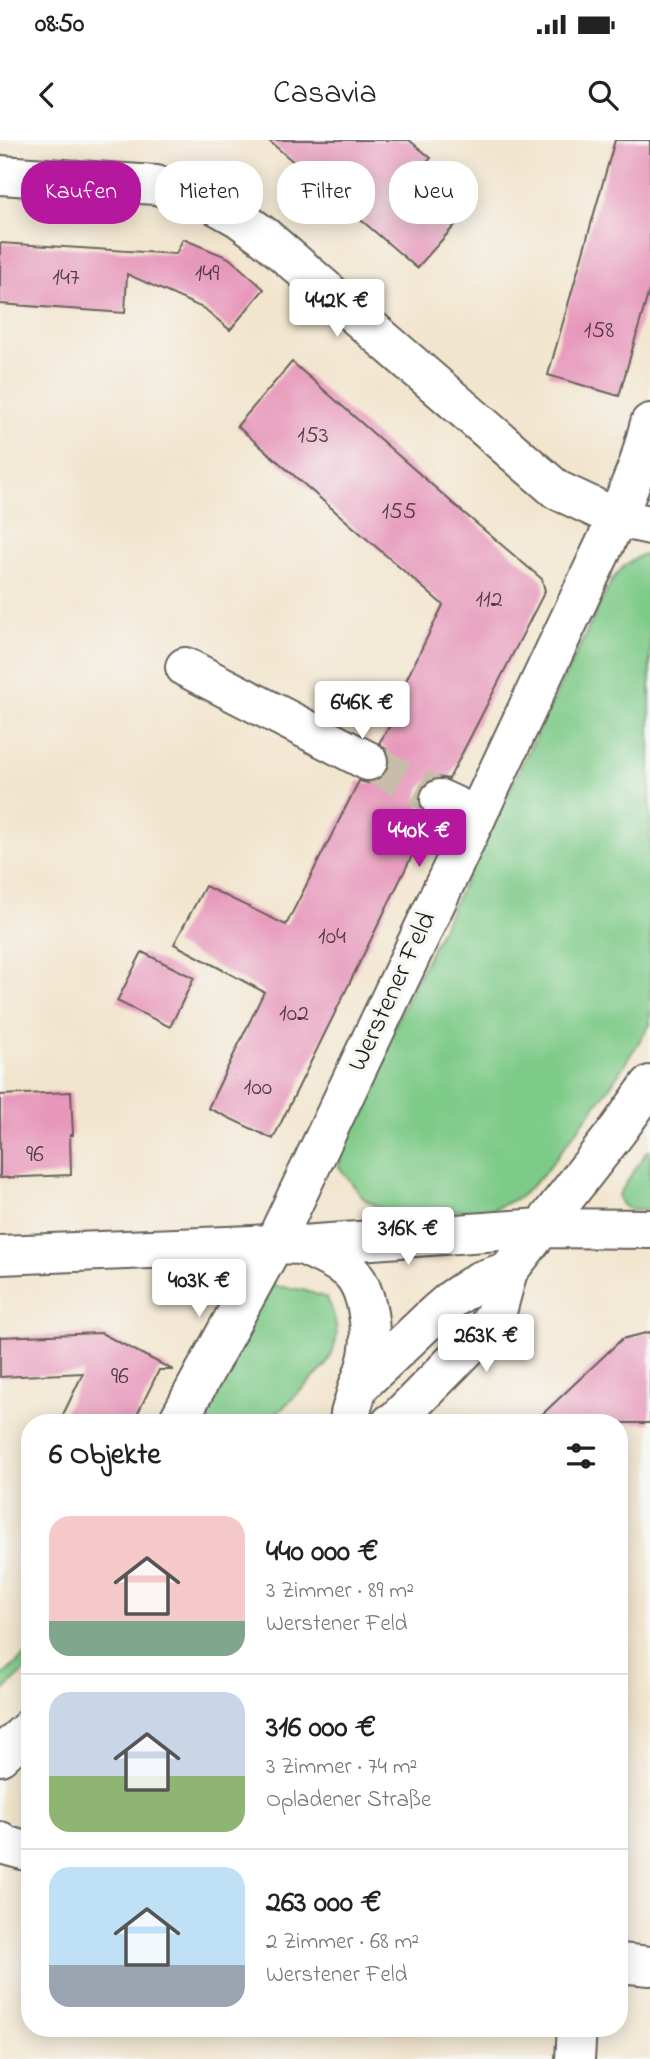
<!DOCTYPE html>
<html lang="de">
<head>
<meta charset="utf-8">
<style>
  :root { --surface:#fff; --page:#f2f2f2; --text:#222; --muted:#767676; --line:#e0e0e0; --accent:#b5179e }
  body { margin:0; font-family:"Indie Flower",sans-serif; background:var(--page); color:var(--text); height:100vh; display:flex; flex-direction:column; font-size:26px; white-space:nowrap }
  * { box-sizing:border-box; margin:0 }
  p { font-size:23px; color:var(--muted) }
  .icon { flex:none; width:38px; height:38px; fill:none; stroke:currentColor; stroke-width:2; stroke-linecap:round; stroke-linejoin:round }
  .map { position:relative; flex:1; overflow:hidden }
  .details { position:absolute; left:21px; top:1274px; width:607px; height:623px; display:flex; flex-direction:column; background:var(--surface); border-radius:28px; box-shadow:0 4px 18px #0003 }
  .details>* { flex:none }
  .guide { position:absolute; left:21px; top:21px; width:609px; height:63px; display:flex; gap:14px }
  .price { position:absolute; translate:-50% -60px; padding:0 16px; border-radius:7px; background:#fff; color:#222; font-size:23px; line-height:46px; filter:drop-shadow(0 2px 4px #0008) }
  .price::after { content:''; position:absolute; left:50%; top:42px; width:21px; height:16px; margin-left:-10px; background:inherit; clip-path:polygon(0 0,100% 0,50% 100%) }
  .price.active { background:var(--accent); color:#fff }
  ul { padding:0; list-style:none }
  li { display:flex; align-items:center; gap:21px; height:175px; padding:0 28px }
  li+li { border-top:2px solid var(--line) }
  li span { display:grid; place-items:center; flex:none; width:196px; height:140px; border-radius:21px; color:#555 }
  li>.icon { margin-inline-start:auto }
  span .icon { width:84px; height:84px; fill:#fffc; stroke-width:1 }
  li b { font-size:30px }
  h2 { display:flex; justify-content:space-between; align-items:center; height:84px; padding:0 28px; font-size:30px }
  .tag { padding:0 24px; border-radius:28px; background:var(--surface); box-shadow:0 4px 18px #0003; font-size:24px; line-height:63px }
  .tag.active { background:var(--accent); color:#fff }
  .status { display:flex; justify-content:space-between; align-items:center; height:49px; padding:0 35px; background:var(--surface); direction:ltr }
  .status svg { height:19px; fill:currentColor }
  header { display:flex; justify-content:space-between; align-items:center; height:91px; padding:0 28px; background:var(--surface); font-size:32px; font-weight:600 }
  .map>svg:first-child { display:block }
  .green { fill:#7eca88; stroke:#4d7352; stroke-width:2 }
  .building { fill:#e797ba }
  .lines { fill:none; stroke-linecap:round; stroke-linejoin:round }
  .minor-tunnel { stroke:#c7bdaa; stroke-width:38; stroke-dasharray:38 19; stroke-linecap:butt }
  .minor-casing { stroke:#67625a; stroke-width:42 }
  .major-casing { stroke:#67625a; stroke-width:42 }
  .minor { stroke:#fff; stroke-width:38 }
  .major { stroke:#fff; stroke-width:38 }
  .labels { text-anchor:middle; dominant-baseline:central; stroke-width:7; stroke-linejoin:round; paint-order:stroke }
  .number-label { font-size:24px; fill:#4f3b44 }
  .street-label { font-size:28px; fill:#1c1c1c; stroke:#f6f6f2 }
</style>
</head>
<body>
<div class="status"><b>08:50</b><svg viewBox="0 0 49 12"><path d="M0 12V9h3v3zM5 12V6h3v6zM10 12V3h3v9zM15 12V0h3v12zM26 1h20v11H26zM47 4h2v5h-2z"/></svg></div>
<header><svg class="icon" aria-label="back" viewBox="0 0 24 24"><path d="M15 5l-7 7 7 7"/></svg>Casavia<svg class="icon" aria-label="search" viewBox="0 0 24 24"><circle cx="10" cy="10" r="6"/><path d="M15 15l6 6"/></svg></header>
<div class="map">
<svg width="650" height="1919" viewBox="0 0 650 1919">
  <rect width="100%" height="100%" fill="#f6f6f2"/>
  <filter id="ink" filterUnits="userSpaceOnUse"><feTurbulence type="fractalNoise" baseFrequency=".0143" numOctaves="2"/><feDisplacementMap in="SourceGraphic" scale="14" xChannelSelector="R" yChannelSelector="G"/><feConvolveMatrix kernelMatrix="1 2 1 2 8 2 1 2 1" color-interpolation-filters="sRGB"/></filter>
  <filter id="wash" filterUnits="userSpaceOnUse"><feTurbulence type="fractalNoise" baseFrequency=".00686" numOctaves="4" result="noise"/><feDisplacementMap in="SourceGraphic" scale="28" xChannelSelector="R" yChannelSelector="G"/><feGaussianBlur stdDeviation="1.57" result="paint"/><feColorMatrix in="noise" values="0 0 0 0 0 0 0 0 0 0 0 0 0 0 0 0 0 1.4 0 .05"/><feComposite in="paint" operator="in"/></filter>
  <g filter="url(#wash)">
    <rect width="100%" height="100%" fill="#f2e5ce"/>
    <g class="green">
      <path d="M641 415 650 416V885L611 945 543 1035 520 1057 491 1070 387 1072 364 1059 339 1027 343 999 376 923 612 440 624 426Z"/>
      <path d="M647 1011H650V1070C636 1070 622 1073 618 1056Z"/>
      <path d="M261 1144 303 1150 327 1158C339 1184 341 1201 325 1227L267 1283H191Z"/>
      <path d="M29 1512 30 1526 0 1554V1538Z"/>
    </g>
    <g id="blocks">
      <g class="building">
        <path d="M268 0H409L431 18 428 21 460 49 441 71 456 84 417 128Z"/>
        <path d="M615 0H650V147L619 256 548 235Z"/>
        <path d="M183 99 229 118 264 149 230 190 205 169 127 134 125 173 0 164V103L176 114Z"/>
        <path d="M292 222 464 373 542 439 545 451 449 639 437 637 427 642 420 649 418 662 423 672 430 679 273 999 208 968 264 852 174 804 205 746 286 785 359 641 368 643 379 640 388 630 390 619 387 610 379 603 396 576 390 573 443 465 237 286Z"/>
        <path d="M142 812 194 838 170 887 117 861Z"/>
        <path d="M71 952 73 995H70L71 1035 0 1038V955Z"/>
        <path d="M650 1192V1283H533L622 1199Z"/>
        <path d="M101 1193 173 1230H159L133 1283H59L83 1233 0 1237V1197Z"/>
      </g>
    </g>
  </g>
  <g filter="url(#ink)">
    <use href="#blocks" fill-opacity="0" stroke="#67625a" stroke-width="2"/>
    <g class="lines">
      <path class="minor-tunnel" d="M368 621 440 659"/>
      <defs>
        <g id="minor">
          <path d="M0 35 156 45 191 55 214 64 239 78 265 97 557 350 617 378 650 385"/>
          <path d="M185 527 368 621"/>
          <path d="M440 659 477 676"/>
          <path d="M302 1105C317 1112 333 1119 346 1128 368 1144 373 1191 368 1216 366 1226 362 1237 358 1247"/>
          <path d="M0 1115 274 1104 302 1105 541 1088 650 1089"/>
          <path d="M177 1283 274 1104 477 676 617 378 639 323 650 283"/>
          <path d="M0 1701 4 1705 30 1712"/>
          <path d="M620 1823 650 1826"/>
          <path d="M575 1919 577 1888"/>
        </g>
        <g id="major">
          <path d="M349 1283 350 1274 358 1247 437 1172 452 1159 479 1141 508 1131"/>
          <path d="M391 1283 396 1280 487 1188 498 1168 508 1131 618 990 650 945"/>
          <path d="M0 1616 30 1588"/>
        </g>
      </defs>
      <use href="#minor" class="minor-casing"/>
      <use href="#major" class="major-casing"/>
      <use href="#minor" class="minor"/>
      <use href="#major" class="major"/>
    </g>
  </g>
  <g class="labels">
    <g class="number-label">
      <text x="207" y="134">149</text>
      <text x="66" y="138">147</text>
      <text x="599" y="191">158</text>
      <text x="313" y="296">153</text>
      <text x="399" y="372">155</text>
      <text x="489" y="460">112</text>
      <text x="332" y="797">104</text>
      <text x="294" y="874">102</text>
      <text x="258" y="948">100</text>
      <text x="35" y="1015">96</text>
      <text x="120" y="1237">96</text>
    </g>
    <g class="street-label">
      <text transform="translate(393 852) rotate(-65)">Werstener Feld</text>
    </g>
  </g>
</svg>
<b class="price" style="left:337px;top:199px">442K €</b>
<b class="price" style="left:362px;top:601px">646K €</b>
<b class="price active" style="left:419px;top:729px">440K €</b>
<b class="price" style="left:408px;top:1127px">316K €</b>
<b class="price" style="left:199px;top:1179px">403K €</b>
<b class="price" style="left:486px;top:1234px">263K €</b>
<div class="guide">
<a class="tag active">Kaufen</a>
<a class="tag">Mieten</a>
<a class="tag">Filter</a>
<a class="tag">Neu</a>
</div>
<section class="details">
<h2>6 Objekte<svg class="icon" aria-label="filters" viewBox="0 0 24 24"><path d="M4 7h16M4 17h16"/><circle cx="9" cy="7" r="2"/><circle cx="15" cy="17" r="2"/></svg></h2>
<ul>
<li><span style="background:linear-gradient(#f6c9c9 75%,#7fa58c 0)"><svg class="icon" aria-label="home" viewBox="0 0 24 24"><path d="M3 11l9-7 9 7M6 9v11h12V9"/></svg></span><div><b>440 000 €</b><p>3 Zimmer · 89 m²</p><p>Werstener Feld</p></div></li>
<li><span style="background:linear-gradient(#c9d6e8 60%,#8fb573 0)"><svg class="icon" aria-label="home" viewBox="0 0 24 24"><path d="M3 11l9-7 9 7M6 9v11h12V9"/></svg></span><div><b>316 000 €</b><p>3 Zimmer · 74 m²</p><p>Opladener Straße</p></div></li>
<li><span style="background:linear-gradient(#bfe0f5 70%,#9aa5b1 0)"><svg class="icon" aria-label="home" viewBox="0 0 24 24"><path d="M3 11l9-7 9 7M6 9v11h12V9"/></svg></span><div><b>263 000 €</b><p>2 Zimmer · 68 m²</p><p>Werstener Feld</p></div></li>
</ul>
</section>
</div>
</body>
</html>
